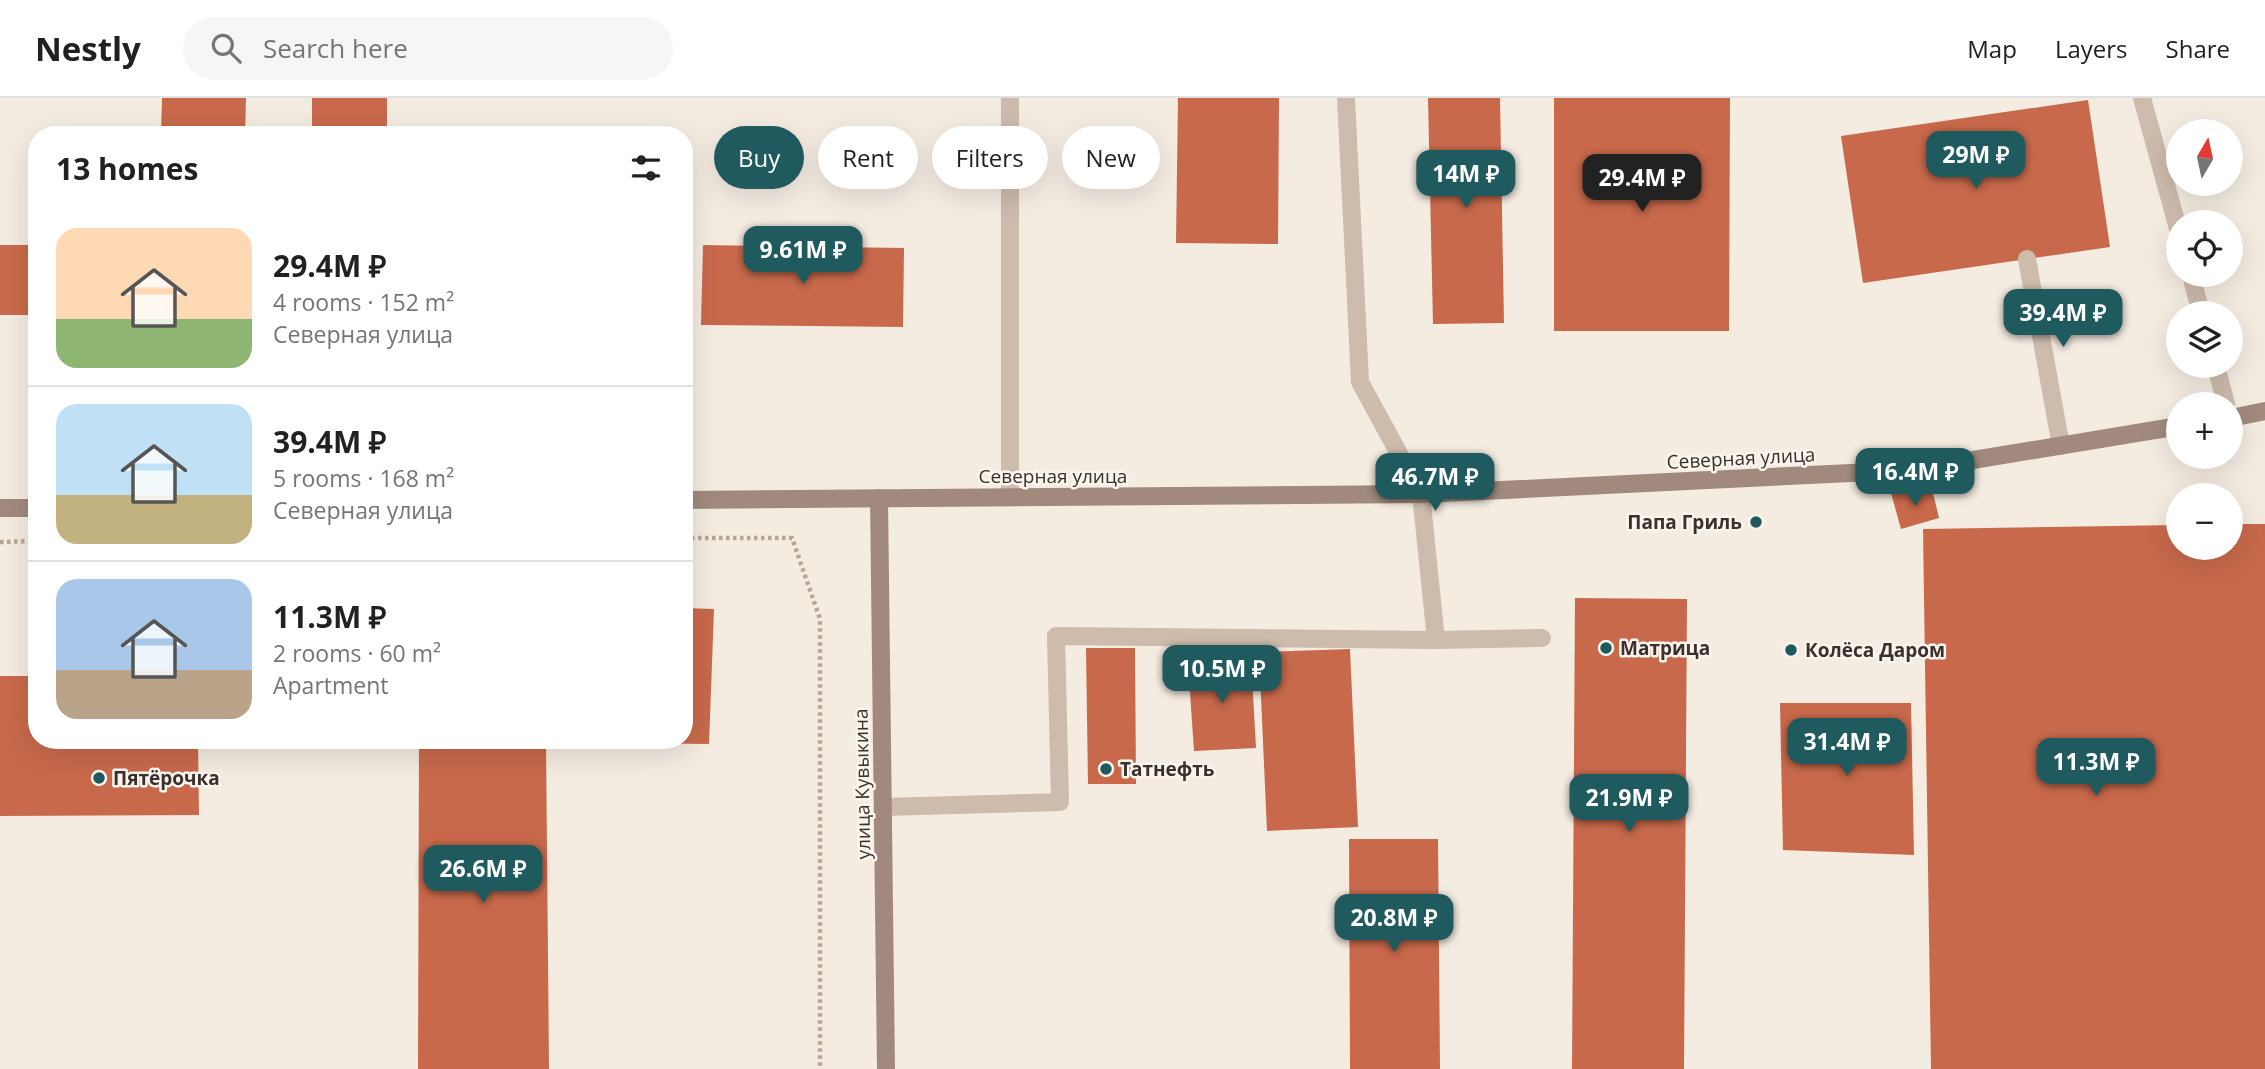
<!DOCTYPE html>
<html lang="en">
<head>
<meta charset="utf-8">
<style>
  :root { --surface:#fff; --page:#f6f6f6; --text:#202124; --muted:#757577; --line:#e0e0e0; --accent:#1f5a5e }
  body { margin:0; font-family:"Open Sans",sans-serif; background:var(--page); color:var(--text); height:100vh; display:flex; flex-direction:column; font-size:26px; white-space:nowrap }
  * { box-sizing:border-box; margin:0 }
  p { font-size:23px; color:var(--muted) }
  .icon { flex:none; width:38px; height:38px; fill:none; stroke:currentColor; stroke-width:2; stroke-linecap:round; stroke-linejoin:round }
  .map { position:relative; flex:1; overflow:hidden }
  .details { position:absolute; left:28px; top:28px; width:665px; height:623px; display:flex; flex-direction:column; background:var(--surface); border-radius:28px; box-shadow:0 7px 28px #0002 }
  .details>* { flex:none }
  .guide { position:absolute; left:714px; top:28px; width:665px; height:63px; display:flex; gap:14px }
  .needle { width:46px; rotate:9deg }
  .tools { position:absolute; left:2166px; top:21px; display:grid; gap:14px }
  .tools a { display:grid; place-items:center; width:77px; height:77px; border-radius:50%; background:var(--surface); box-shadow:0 7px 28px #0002; font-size:35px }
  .price { position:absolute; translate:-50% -60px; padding:0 16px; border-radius:14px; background:var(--accent); color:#fff; font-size:23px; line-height:46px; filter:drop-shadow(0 2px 4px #0008) }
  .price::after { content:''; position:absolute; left:50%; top:42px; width:21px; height:16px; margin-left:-10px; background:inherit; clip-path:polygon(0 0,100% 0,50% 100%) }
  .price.current { background:#222; color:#fff }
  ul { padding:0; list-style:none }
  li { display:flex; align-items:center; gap:21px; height:175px; padding:0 28px }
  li+li { border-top:2px solid var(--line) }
  li span { display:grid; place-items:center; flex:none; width:196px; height:140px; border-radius:21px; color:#555 }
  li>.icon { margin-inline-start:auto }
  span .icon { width:84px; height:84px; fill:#fffc; stroke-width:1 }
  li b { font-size:30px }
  h2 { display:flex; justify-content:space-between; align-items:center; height:84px; padding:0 28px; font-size:30px }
  .chip { padding:0 24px; border-radius:32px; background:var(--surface); box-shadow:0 7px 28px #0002; font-size:24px; line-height:63px }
  .chip.current { background:var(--accent); color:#fff }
  header { display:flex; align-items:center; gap:42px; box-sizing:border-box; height:98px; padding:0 35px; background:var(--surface); border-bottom:2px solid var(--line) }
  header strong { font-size:33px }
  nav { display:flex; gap:38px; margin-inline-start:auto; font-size:24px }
  .search { width:490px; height:63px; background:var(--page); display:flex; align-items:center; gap:18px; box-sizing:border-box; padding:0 24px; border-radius:38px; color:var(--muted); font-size:26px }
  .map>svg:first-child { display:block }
  .building { fill:#c8694b }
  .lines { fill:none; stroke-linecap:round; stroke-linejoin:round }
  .path { stroke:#b9a596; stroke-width:4.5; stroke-dasharray:3.5 3.5; stroke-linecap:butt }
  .lane { stroke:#cdbbac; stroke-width:18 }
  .street { stroke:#cdbbac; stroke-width:18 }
  .secondary { stroke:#a18a7d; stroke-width:18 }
  .poi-dot { fill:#1f5a5e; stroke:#fbf5ee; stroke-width:2.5 }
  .labels { text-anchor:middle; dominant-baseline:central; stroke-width:5; stroke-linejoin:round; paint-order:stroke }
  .street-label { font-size:19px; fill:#3b302b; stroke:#fbf5ee }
  .poi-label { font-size:19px; font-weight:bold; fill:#3b302b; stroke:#fbf5ee; text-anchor:start }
</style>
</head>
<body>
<header>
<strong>Nestly</strong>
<div class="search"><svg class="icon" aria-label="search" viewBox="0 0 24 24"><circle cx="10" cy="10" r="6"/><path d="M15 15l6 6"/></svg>Search here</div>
<nav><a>Map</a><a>Layers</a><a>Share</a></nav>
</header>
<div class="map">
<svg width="2265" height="971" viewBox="0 0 2265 971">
  <rect width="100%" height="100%" fill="#f4ebe1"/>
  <g class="building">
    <path d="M162 0H246L245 37H161Z"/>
    <rect x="312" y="0" width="75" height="37"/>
    <path d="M1178 0H1279L1278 146 1176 145Z"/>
    <path d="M1428 0H1500L1504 225 1433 226Z"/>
    <path d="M1554 0H1730L1729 233H1554Z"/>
    <path d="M2088 2 2110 149 1863 185 1841 38Z"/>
    <rect x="0" y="147" width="37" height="70"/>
    <path d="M703 147 904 150 903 229 701 227Z"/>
    <path d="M1891 395H1933L1939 420 1901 431Z"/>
    <path d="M2231 426H2265V971H1931L1923 431 2179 427V450H2231Z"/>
    <path d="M1575 500 1687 501 1684 971H1572Z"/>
    <path d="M684 510 714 511 709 646 628 645V642H684Z"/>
    <path d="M1086 550H1135L1136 686H1088Z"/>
    <path d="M1350 551 1358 729 1267 733 1259 554Z"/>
    <path d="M1251 561 1256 650 1194 653 1188 565Z"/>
    <path d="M0 578H37V642H198L199 717 0 718Z"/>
    <path d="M1780 605H1911L1914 757 1783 752Z"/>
    <path d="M419 642H546L549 971H418Z"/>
    <path d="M1349 741H1438L1440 971H1350Z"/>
  </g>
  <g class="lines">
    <g class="path">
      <path d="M684 440H792L820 521V971"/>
      <path d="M0 444 37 443"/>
    </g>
    <g class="lane">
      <path d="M1346 0 1360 284 1421 396 1436 542"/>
      <path d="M2142 0 2179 134"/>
      <path d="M2191 177 2201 215"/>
      <path d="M2216 268 2226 306"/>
      <path d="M1010 399V0"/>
      <path d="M883 709 1060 704 1056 538 1436 542 1542 540"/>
    </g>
    <path class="street" d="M2027 161 2061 348"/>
    <g class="secondary">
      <path d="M2231 320 2265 313"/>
      <path d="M879 400 886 971"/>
      <path d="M684 402 1421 396 1913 372 2179 328"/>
      <path d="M0 410H37"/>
    </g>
  </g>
  <g class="poi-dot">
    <circle cx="1756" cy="424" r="7"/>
    <circle cx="1606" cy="550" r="7"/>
    <circle cx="1791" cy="552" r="7"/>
    <circle cx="1106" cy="671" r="7"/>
    <circle cx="99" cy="680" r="7"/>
  </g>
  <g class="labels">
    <g class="street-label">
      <text transform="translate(1741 360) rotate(-3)">Северная улица</text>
      <text x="1053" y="378">Северная улица</text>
      <text transform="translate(862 686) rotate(-91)">улица Кувыкина</text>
    </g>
    <g class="poi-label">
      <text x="1742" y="424" text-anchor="end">Папа Гриль</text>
      <text x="1620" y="550">Матрица</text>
      <text x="1805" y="552">Колёса Даром</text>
      <text x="1120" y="671">Татнефть</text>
      <text x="113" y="680">Пятёрочка</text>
    </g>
  </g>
</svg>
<div class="tools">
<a><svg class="needle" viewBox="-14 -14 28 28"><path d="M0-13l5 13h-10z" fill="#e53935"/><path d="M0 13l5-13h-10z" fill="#757577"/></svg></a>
<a><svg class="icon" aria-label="locate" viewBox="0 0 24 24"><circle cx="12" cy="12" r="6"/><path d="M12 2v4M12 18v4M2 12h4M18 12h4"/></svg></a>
<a><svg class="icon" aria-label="layers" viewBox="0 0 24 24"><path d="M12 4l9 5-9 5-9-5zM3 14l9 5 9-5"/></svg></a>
<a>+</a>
<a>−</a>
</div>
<b class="price" style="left:1976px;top:93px">29M ₽</b>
<b class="price" style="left:1466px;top:112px">14M ₽</b>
<b class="price current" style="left:1642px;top:116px">29.4M ₽</b>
<b class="price" style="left:803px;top:188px">9.61M ₽</b>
<b class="price" style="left:2063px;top:251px">39.4M ₽</b>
<b class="price" style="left:1915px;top:410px">16.4M ₽</b>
<b class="price" style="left:1435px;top:415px">46.7M ₽</b>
<b class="price" style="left:1222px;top:607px">10.5M ₽</b>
<b class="price" style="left:1847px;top:680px">31.4M ₽</b>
<b class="price" style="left:2096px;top:700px">11.3M ₽</b>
<b class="price" style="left:1629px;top:736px">21.9M ₽</b>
<b class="price" style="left:483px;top:807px">26.6M ₽</b>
<b class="price" style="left:1394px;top:856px">20.8M ₽</b>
<div class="guide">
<a class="chip current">Buy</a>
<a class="chip">Rent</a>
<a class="chip">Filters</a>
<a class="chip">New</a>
</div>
<section class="details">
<h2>13 homes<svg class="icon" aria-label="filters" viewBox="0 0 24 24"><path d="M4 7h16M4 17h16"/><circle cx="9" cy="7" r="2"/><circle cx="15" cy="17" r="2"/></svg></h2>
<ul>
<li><span style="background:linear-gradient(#ffd9b3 65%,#8fb573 0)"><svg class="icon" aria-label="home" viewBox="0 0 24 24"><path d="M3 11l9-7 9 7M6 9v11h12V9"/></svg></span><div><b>29.4M ₽</b><p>4 rooms · 152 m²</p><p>Северная улица</p></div></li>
<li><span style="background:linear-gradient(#bfe0f5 65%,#c2b280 0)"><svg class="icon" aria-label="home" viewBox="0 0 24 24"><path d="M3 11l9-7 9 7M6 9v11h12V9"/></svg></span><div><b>39.4M ₽</b><p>5 rooms · 168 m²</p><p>Северная улица</p></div></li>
<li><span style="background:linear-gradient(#a9c7e8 65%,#b9a48a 0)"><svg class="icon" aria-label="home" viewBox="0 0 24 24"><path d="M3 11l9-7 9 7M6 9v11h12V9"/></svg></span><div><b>11.3M ₽</b><p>2 rooms · 60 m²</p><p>Apartment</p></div></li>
</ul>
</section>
</div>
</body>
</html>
